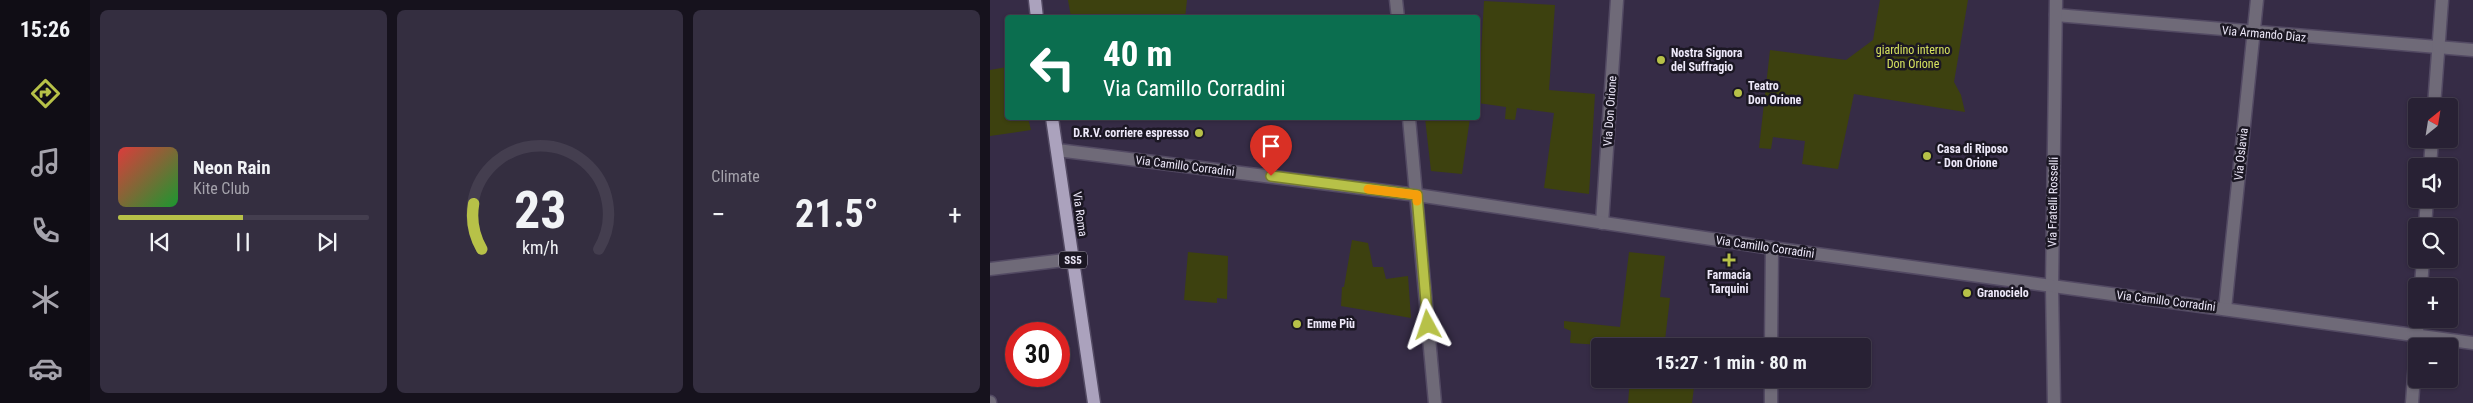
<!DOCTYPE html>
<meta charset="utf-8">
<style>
:root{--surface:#282134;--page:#342e40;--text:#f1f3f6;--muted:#a5a3ac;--line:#443e4f;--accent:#b7c148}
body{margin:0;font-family:"Roboto Condensed",sans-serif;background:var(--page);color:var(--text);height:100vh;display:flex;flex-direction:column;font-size:19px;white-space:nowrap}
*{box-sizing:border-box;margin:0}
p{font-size:16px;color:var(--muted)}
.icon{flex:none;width:28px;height:28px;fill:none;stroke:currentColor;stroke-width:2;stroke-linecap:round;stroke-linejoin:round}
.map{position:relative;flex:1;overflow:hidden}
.drawer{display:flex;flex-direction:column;gap:10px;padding:10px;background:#16121d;width:900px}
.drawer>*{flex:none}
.hud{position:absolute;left:15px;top:15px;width:475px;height:105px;border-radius:5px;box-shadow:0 1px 4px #0004,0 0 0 1px var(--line);background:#0b6e4f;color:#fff;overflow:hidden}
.needle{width:32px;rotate:30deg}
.tools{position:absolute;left:1418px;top:98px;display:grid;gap:10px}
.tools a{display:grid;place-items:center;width:50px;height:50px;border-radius:5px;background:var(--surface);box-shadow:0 1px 4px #0004,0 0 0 1px var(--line);font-size:25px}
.speed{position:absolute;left:15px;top:322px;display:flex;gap:10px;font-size:25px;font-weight:700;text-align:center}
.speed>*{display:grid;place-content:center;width:65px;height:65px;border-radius:50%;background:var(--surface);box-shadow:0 1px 4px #0004,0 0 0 1px var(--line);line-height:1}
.speed .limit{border:8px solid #d22;background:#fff;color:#111}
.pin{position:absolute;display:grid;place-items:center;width:42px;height:42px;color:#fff;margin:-51px -21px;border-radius:50% 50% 50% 0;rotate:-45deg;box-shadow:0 0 5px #0007}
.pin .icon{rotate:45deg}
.me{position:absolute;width:55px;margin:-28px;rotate:355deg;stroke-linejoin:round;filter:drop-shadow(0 0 4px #0008)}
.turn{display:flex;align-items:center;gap:18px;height:105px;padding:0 15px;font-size:22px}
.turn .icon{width:65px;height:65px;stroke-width:2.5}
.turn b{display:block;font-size:35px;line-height:42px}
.big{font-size:38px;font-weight:700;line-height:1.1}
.drawer .tile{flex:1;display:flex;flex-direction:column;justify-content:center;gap:8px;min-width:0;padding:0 18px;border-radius:8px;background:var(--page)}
.drawer .dial{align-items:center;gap:0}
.dial svg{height:130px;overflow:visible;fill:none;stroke:var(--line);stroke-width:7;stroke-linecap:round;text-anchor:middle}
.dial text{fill:var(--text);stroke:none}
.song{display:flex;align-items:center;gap:15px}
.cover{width:60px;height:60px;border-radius:8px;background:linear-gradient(135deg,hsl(0 70% 55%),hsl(130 70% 35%))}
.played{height:5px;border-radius:2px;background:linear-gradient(90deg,var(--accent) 50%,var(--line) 50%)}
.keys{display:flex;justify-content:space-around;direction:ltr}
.heat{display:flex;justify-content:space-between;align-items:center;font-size:28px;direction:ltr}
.drawer .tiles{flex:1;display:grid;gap:10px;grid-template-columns:repeat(3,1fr)}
.trip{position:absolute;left:601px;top:338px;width:280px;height:50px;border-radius:5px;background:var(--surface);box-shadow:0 1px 4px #0004,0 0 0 1px var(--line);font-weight:700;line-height:50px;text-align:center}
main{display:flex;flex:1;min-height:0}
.tabs{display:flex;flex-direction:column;width:90px;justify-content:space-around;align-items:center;background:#100d15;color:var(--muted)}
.tabs .icon{width:35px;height:35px}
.tabs .current{color:var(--accent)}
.tabs b{font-size:22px;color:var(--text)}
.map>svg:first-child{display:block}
</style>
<main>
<nav class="tabs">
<b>15:26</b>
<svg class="icon current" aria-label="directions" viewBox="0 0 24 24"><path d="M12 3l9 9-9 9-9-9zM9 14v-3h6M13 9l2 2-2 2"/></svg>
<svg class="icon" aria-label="music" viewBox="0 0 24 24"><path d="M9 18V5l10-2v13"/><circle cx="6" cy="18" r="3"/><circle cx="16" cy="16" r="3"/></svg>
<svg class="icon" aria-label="phone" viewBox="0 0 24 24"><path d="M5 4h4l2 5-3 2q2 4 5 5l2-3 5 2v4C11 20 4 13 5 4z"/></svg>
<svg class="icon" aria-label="climate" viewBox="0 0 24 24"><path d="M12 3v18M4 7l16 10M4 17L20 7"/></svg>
<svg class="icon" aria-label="car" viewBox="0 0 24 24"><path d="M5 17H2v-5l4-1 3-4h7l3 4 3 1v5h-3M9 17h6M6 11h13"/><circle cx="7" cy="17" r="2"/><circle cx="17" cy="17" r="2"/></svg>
</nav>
<section class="drawer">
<div class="tiles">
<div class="tile">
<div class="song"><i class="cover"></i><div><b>Neon Rain</b><p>Kite Club</p></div></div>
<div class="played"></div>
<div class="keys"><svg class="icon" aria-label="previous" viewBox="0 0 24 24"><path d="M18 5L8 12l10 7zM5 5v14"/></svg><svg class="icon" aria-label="pause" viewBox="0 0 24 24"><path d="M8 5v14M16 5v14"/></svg><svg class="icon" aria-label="next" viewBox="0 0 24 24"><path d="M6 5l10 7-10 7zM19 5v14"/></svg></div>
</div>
<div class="tile dial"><svg viewBox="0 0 100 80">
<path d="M14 69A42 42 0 1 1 86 69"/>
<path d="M14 69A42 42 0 0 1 9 41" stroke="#b7c148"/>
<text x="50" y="56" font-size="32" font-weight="700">23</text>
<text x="50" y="72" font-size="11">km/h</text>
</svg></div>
<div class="tile"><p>Climate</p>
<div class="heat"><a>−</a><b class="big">21.5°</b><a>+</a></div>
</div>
</div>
</section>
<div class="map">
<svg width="1483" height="403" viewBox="0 0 1483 403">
<rect width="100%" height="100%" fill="#362c46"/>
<g fill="#3d410f">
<polygon points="78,0 197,0 195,18 81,17"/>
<polygon points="890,0 978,0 964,82 971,95 975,112 864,94 848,169 812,164 815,141 783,137 781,149 769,148 780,50 856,60 883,40"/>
<polygon points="494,1 565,5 559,90 605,94 599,194 554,188 564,113 527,108 525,120 515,119 516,107 488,103"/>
<polygon points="17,67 18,118 38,118 41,130 0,136 0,70"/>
<polygon points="435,118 480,118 472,174 441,171"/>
<polygon points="362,240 378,243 383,267 393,267 396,279 418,276 421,318 351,306 352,287 354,287"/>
<polygon points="198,252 238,256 237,299 227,298 227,303 194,300"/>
<polygon points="639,252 675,256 670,297 680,298 675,340 708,344 708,346 626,346 580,343 581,331 574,328 574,321 630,327"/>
<polygon points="640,379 705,379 702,403 638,403"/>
</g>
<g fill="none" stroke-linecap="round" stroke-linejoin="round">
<g stroke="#534a63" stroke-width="15">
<polyline id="service" points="0,402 0,403"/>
</g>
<g stroke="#534a63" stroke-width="15">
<g id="minor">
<polyline points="406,0 408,18"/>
<polyline points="1066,15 1483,50"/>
<polyline points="1444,106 1452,0"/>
<polyline points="419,118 445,403"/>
<polyline points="1440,166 1442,139"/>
<polyline points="612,223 627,0"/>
<polyline points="1435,226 1437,199"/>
<polyline points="0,269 83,259"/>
<polyline points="1431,286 1433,259"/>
<polyline points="1235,309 1267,0"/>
<polyline points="781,346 782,248"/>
<polyline points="1426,346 1428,319"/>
<polyline points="781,403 781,379"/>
<polyline points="1064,403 1062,287 1066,0"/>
<polyline points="1422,403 1426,348"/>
</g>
</g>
<g stroke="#534a63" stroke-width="15">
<polyline id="tertiary" points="67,150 427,195 782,248 1483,343"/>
</g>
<g stroke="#534a63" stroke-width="15">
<g id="primary">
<polyline points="45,0 47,18"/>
<polyline points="62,118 104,403"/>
</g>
</g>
<use href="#service" stroke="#6f6a78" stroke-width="12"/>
<use href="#minor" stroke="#6f6a78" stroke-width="12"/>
<use href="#tertiary" stroke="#6f6a78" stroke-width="12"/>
<use href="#primary" stroke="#aba2bd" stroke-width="12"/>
</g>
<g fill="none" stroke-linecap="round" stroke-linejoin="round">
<g stroke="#777d2f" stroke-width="12">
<polyline id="route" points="281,176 427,195 438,325"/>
</g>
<use href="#route" stroke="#b7c148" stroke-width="9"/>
<polyline stroke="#f59e0b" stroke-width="9" points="378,189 427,195 427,201"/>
</g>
<g fill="#b7c148" stroke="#1b1723" stroke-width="2">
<circle cx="671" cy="60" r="5"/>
<circle cx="748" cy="93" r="5"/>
<circle cx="209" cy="133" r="5"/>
<circle cx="937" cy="156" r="5"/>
<path d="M736.5 252.5h5v5h5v5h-5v5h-5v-5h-5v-5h5z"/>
<circle cx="977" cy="293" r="5"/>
<circle cx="307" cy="324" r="5"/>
</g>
<g text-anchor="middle" stroke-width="5" stroke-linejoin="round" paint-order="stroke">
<rect fill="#1b1723" stroke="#aea9b9" stroke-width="1" x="69" y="251.5" width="28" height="17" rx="4"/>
<g font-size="11" font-weight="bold" fill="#ede8f9">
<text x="83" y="264">SS5</text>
</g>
<g font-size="12" fill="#ede8f9" stroke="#1b1723">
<text transform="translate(1274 34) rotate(5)" y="4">Via Armando Diaz</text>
<text transform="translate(620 111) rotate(-86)" y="4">Via Don Orione</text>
<text transform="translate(1251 154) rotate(-84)" y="4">Via Oslavia</text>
<text transform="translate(195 166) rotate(7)" y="4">Via Camillo Corradini</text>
<text transform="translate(1063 202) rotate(-89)" y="4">Via Fratelli Rosselli</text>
<text transform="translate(90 214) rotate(82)" y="4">Via Roma</text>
<text transform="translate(775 247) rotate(8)" y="4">Via Camillo Corradini</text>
<text transform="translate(1176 301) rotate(7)" y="4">Via Camillo Corradini</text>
</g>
<g font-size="12" fill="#d7e35f" stroke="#1b1723">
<text x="923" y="54">giardino interno<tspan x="923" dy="14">Don Orione</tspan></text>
</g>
<g font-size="12" font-weight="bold" fill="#ede8f9" stroke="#1b1723" text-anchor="start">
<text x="681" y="57">Nostra Signora<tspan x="681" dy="14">del Suffragio</tspan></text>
<text x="758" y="90">Teatro<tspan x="758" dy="14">Don Orione</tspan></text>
<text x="199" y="137" text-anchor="end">D.R.V. corriere espresso</text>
<text x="947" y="153">Casa di Riposo<tspan x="947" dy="14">- Don Orione</tspan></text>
<text x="739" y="279" text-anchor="middle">Farmacia<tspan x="739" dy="14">Tarquini</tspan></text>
<text x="987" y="297">Granocielo</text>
<text x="317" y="328">Emme Più</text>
</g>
</g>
</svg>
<div class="tools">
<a><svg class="needle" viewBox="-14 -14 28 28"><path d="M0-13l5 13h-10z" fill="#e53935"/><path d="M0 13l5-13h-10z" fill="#a5a3ac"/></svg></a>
<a><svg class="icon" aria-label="sound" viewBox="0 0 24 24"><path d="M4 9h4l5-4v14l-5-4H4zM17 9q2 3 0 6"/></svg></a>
<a><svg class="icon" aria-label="search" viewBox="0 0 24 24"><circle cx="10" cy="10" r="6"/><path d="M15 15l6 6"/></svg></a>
<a>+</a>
<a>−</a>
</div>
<div class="speed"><div class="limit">30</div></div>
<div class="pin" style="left:281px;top:176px;background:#d93025"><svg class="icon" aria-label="arrive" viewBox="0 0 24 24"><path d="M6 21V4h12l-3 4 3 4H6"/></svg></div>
<svg class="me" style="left:438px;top:325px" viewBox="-20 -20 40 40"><path d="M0-17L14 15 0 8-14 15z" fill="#b7c148" stroke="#fff" stroke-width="4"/></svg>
<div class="trip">15:27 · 1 min · 80 m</div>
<div class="hud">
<div class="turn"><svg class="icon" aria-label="left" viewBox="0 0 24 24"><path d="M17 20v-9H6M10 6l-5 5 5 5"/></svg><div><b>40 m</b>Via Camillo Corradini</div></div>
</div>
</div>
</main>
